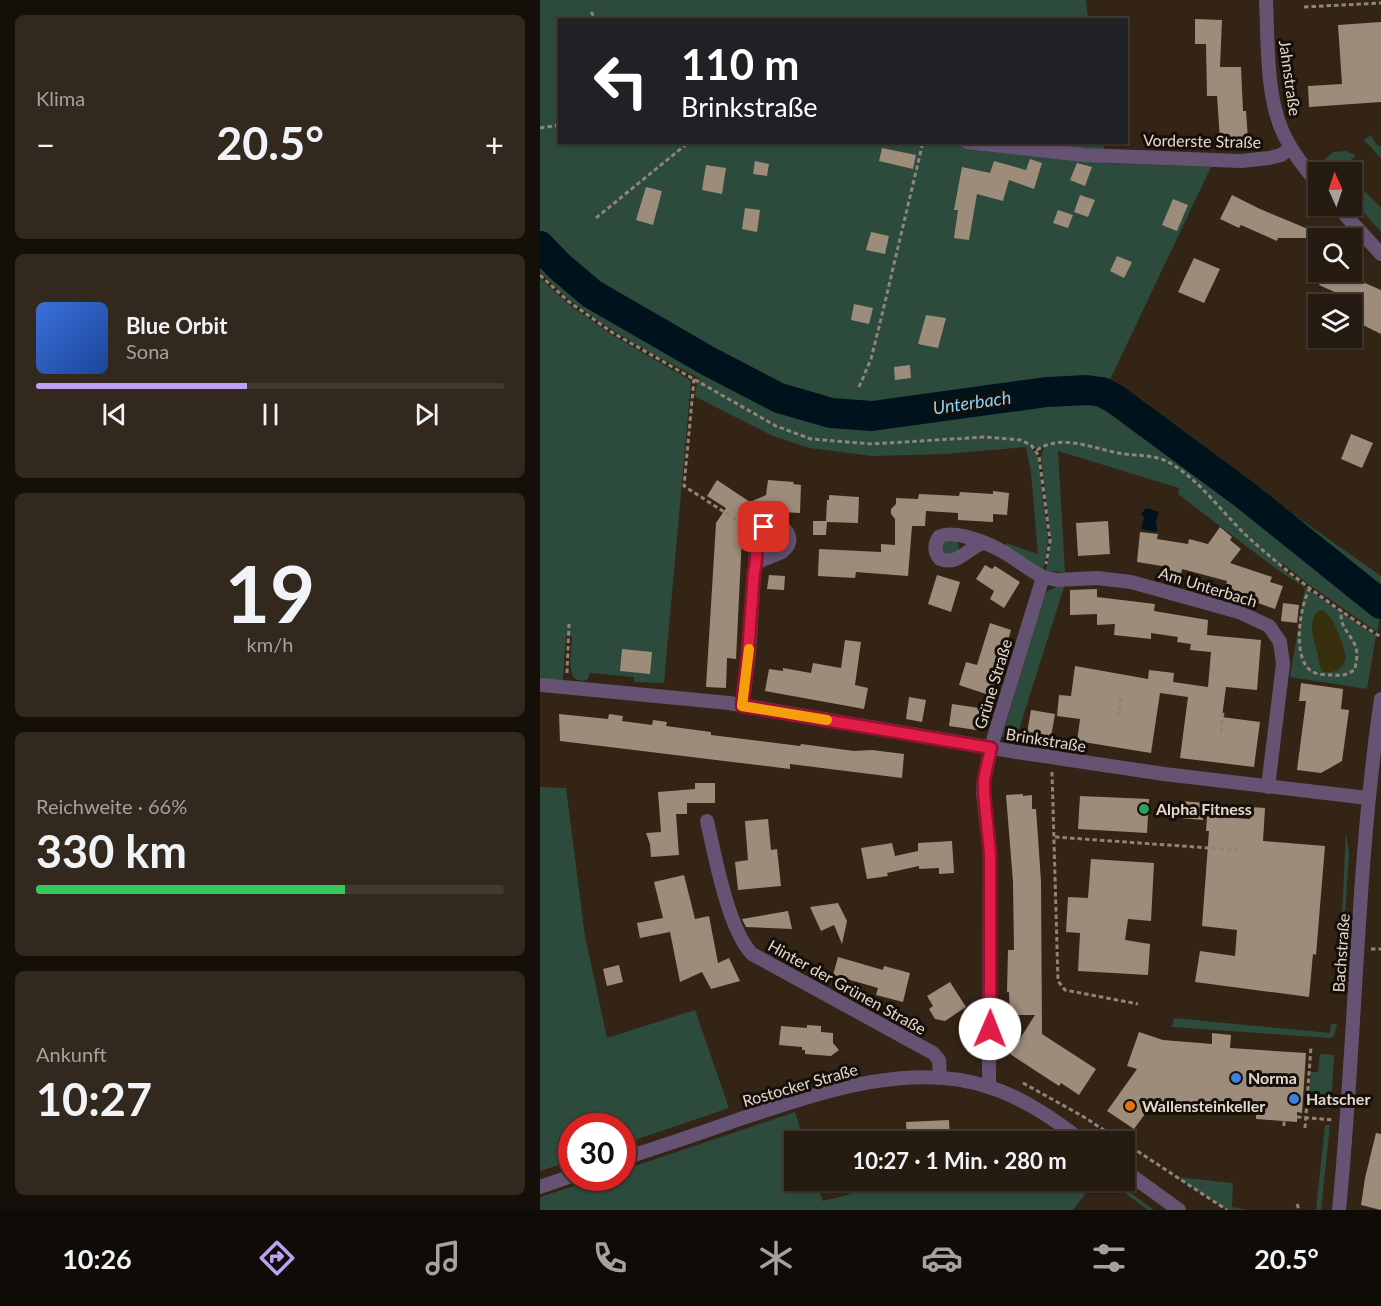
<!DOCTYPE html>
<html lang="de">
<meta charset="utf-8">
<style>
:root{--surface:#261b10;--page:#32281e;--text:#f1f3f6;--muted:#a4a19f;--line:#423930;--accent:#bca0f2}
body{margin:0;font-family:Lato,sans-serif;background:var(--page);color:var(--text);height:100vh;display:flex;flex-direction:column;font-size:22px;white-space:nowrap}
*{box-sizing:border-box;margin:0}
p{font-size:20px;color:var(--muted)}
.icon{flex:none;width:33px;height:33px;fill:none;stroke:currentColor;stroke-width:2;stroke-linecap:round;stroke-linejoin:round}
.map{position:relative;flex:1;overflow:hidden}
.side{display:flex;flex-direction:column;gap:15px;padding:15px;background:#150f09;width:540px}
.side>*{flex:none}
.banner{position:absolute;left:18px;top:18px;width:570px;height:126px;border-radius:0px;box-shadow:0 2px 4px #0004,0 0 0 2px var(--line);background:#202124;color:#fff;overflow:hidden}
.needle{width:39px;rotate:357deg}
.buttons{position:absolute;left:768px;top:162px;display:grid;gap:12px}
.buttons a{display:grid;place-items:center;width:54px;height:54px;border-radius:0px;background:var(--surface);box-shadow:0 2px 4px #0004,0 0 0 2px var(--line);font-size:30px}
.speed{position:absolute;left:18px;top:1113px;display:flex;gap:12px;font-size:30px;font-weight:700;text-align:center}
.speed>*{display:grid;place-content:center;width:78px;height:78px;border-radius:50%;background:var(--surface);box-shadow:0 2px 4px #0004,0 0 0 2px var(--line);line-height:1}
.speed .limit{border:9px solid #d22;background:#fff;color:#111}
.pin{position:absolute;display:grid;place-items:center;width:51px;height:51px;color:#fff;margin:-26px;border-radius:12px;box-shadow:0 3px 9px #0006}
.me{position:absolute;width:66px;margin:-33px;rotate:1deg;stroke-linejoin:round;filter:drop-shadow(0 0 4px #0008)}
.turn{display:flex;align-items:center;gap:21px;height:126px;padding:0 24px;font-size:27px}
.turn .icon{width:78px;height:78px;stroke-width:2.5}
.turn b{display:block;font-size:42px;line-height:51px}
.big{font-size:45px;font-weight:700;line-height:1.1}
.side .card{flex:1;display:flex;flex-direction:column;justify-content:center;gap:9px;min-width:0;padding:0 21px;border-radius:9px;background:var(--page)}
.side .dial{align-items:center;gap:0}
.dial b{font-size:78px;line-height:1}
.song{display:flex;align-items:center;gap:18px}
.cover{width:72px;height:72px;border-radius:9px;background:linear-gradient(135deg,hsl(220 70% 55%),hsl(220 70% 35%))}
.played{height:6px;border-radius:3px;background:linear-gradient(90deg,var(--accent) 45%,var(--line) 45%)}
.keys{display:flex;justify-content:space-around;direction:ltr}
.heat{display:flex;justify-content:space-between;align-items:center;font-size:33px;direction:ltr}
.charge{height:9px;border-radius:4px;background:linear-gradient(90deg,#34c759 66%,var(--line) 0)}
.trip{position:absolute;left:244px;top:1131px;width:351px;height:60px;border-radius:0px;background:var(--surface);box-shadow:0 2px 4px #0004,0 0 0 2px var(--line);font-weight:700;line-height:60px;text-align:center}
.menu{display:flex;height:96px;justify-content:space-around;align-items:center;background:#0f0b06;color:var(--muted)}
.menu .icon{width:42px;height:42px}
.menu .current{color:var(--accent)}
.menu b{font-size:27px;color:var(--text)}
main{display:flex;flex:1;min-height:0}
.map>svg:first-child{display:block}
</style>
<main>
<section class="side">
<div class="card"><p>Klima</p>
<div class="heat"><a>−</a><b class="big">20.5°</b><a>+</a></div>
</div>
<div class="card">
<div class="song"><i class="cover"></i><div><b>Blue Orbit</b><p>Sona</p></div></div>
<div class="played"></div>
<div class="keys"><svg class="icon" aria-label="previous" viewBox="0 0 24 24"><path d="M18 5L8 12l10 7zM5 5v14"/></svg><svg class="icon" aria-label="pause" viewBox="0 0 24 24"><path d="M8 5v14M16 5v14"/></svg><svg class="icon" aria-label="next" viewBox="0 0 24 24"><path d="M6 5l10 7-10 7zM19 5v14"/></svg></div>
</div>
<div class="card dial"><b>19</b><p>km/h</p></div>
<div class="card"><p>Reichweite · 66%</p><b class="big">330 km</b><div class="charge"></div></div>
<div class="card"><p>Ankunft</p><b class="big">10:27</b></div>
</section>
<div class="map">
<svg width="841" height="1210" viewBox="0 0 841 1210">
<rect width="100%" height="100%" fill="#332416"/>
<g fill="#2c4b3d">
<path d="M0,0H546L548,19L20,20V142H564L563,163L671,167L568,384L841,576V613L837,632L768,584L741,562L738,565L766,588L836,636L827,689L750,677L765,588L735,568L638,494L639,488L518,451L525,572L506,571L511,541L501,456L504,448L490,447L498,457L508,541L503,570L466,548V543L498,554L491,472L486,447L405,454L332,456L269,448L233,436L154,396L159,378C115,356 70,331 31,301C20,292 10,281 0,272Z"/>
<polygon points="831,135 836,144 841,147 841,158 824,140"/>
<polygon points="805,151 816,155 803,169 806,172 788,172 783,161 793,152"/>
<polygon points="812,178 841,208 841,232 812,199"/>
<path d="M0,278L27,303L72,335L148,379L151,382L124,683L94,682V677L50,673L47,680C23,686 32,651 32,637L26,636L23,680L0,679Z"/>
<circle cx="233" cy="540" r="9"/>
<circle cx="410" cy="547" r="9"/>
<polygon points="525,584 476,739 462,737 504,594 509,590"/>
<polygon points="0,787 26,788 45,936 67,1038 155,1010 189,1108 83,1144 82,1126 32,1126 31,1161 0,1171"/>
<polygon points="806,833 809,854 805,913 802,913"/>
<polygon points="634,1018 790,1033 791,1024 797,1024 794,1036 790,1038 632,1027"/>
<polygon points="780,1054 794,1055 791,1109 768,1107 771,1072 778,1072"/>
<polygon points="255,1112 264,1141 255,1142 255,1180 276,1181 283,1201 307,1195 340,1181 555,1181 533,1210 0,1210 0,1197 59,1178 82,1178 83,1170"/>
<polygon points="785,1125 790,1125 781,1210 776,1210"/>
<polygon points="637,1177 693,1183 692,1207 707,1210 687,1210"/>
<polygon points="580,1185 614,1210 608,1210 578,1188"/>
</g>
<path fill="#372f0e" d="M782,610C794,615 804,646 806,658C804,669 793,675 782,671C778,664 779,659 777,652C774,638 767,623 778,611Z"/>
<polygon fill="#00131d" points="606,508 619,512 616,521 617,529 616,532 601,529 604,518 601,514"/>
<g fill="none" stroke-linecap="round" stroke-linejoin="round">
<polyline stroke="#00131d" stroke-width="30" points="0,246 19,266 52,294 168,361 239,398 291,413 332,416 507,392 547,390 562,392 575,399 705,495 841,604"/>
</g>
<g fill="#9e8c7b">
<polygon points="655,19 682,20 680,67 701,67 703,111 706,111 708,139 680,140 677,96 667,96 666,44 655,44"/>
<polygon points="841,22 841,102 769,107 768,86 802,84 798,25"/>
<polygon points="342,148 376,155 373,169 339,161"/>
<polygon points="490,159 502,163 494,189 469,180 463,201 437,194 429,240 414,238 418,210 414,210 422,167 450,173 454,161 486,170"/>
<polygon points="215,161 229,164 227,176 213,174"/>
<polygon points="537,163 552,167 545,186 530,180"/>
<polygon points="166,165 186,168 182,194 162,190"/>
<polygon points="106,187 122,191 113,225 96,220"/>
<polygon points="540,195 555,200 548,217 534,212"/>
<polygon points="692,195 720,209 790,238 738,238 737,241 701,225 699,228 680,219"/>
<polygon points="633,199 648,205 637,231 622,225"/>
<polygon points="205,208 220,210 217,232 202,229"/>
<polygon points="518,210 533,215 528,228 513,223"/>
<polygon points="331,232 349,236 345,254 326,250"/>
<polygon points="577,256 592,262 584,278 570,271"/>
<polygon points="654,258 680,269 664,303 638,292"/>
<polygon points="785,272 813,272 811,277 841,290 841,334 823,325 812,350 812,304 805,304 808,298 779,285"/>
<polygon points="314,304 333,308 329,324 311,320"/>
<polygon points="386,315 406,318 398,348 378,344"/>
<polygon points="370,365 371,378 355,380 354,367"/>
<polygon points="811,434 833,443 822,468 801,459"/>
<polygon points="177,480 210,502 226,495 228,480 254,482 253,484 261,485 260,513 221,511 202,536 196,659 187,658 186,688 166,687 176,523 186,508 167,496"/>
<polygon points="453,491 469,493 467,515 453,514 453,522 418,520 418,513 386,511 385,526 372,526 368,576 316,572 315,578 278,576 279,549 341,552 341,544 355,545 355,519 351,514 351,509 356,504 356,498 378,499 379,494 419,496 420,492 453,494"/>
<polygon points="289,495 319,497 318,523 287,522 286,535 273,535 273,521 286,521 287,500 289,500"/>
<polygon points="568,521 570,554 538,556 536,523"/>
<polygon points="680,527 692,537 690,540 701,549 690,563 732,577 730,582 743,586 735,609 684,591 687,581 642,569 640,581 626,579 628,567 597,562 600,532 618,534 617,539 648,544 649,539 668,544"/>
<polygon points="445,565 452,569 455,566 480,582 464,608 450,599 454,591 436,579"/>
<polygon points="229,575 245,576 244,590 227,589"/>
<polygon points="397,575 420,582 411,612 388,604"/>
<polygon points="557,589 557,597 615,604 614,611 668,620 667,635 721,640 717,690 686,687 682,717 720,722 714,767 640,758 648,697 620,693 611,753 537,741 540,719 517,716 519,695 531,696 535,666 608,679 609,670 634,673 633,682 668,687 671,652 650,650 651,644 637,642 638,637 611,633 611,639 574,635 575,624 557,625 557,614 530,615 530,590"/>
<polygon points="743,603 759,605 757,623 741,621"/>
<polygon points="450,623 471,630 453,690 450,689 449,695 419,685 426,662 437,665"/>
<polygon points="305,640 321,642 315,685 328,688 324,709 225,691 229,669 243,671 243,668 271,673 273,663 301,668"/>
<polygon points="82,649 112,652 110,674 80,671"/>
<polygon points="761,683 803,689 801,709 809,710 802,761 781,773 757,770 766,701 759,701"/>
<polygon points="369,697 386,700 382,722 366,719"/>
<polygon points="412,704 446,709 443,731 409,726"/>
<polygon points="491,710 515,714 511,737 487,733"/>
<polygon points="19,714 68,719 69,714 83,716 82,721 112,725 113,720 127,722 126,726 171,732 171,735 260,746 261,744 314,751 332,750 364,754 362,778 250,764 250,769 20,741"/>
<polygon points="155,783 175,783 175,803 147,803 147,814 136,814 139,855 111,857 110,844 106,833 121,832 118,792 155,789"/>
<polygon points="483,794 483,796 492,795 492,809 496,809 501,881 502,1034 556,1069 539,1095 521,1083 519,1086 470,1054 495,1015 470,1015 469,992 467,992 468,950 474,950 473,882 466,795"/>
<polygon points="540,796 609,799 607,833 538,829"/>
<polygon points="642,801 664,803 663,820 641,818"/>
<polygon points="711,807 725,808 723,841 785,846 776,955 773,954 769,997 655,982 660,951 695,956 697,930 662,926 669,831 666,831 667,816 710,819"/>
<polygon points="228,819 231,850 237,849 241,886 198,890 195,862 208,860 205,821"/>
<polygon points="412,841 414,873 399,874 399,868 379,869 379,866 347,873 348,876 327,879 321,848 352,843 355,856 378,851 378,843"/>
<polygon points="551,859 614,863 611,921 588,919 585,940 610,944 608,975 538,971 540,933 526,932 528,897 548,898"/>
<polygon points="144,875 155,919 169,916 178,963 189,958 200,981 171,989 162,972 140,982 130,932 100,938 97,923 123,918 114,882"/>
<polygon points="298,903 307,921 302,944 294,925 281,931 270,907"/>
<polygon points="248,911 252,929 206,927 202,919"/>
<polygon points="298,957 343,970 344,966 370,973 363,1002 336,995 338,988 293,975"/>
<polygon points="79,965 83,982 67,986 63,969"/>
<polygon points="410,982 426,1007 405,1021 395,1019 389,1009 393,1006 387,996"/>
<polygon points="267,1025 281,1026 281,1032 293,1033 293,1043 299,1050 291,1056 265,1054 265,1050 262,1050 262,1047 239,1045 241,1026 267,1028"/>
<polygon points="599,1032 623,1040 672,1044 672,1033 691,1035 690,1048 766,1053 762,1113 757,1112 757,1122 716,1119 716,1110 613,1103 594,1129 567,1111 597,1069 587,1066"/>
<polygon points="409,1120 410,1142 367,1142 366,1122"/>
<polygon points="836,1133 841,1134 841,1210 821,1205 825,1178"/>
</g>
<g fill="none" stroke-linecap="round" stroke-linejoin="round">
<g stroke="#908377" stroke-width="3" stroke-dasharray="4.5 3" stroke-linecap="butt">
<polyline points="764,7 841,3"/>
<polyline points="51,12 56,20"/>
<polyline points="0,128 20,125"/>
<polyline points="56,218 149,142"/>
<polyline points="0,275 28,301 73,333 236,426 271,439 332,444 444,437 481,440 491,445 499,456 510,541 506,564"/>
<polyline points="154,379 144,486 206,526"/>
<polyline points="319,387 331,359 340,323 383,142"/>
<path d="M497,450C523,432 558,451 585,454C601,456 616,455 630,463C661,481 683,514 709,538C750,575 794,608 841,637"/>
<path d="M770,588C760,605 752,656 770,670C776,675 786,675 793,675C802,676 808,675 815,669C816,662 818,655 816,648C813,636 797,625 802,611"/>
<polyline points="27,673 29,624"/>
<polyline points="578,717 581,697"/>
<polyline points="681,732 683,712"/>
<polyline points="512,772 518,981 525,990 598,1004"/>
<polyline points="515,837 698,850"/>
<polyline points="831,949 841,949"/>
<polyline points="483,1083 544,1117 582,1142"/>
<polyline points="757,1117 793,1120"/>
<polyline points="744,1126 744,1121"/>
<polyline points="765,1128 771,1047"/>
<polyline points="585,1143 687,1210"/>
<polyline points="757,1204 759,1210"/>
</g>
<g stroke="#665373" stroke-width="14">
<path d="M726,0C728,39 726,95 742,130C750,150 765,168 778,184"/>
<polyline points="427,142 544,155 701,161 729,158 741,155 751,148"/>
<polyline points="797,206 841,254"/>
<path d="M443,543C427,548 418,566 400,559C394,552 394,544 399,537C412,529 445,542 458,549C474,557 487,569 503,577L454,737L444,779L443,793L450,853L449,1087"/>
<polyline points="503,577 517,580 557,578 591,582 699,612 729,626 740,642 743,664 728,787"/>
<polyline points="2,685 189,703 477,752 624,774 828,798"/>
<path d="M202,706L209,654L214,572C218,560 213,545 218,534C231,509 263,536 243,551C238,555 224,558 217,563"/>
<path d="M167,821C175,856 188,929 212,954L393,1053L399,1060L400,1078"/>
<path d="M82,1159C122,1146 161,1133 200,1119C276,1094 369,1060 449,1087C484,1098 515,1120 544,1142"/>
<polyline points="585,1171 639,1210"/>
<polyline points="0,1187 32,1176"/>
<path d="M799,1210C816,1040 816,868 841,699"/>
</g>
</g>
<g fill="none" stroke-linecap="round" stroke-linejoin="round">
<g stroke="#92132f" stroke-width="15">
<path id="route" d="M224,527C212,541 219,555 214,572L208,654L202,706L451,748L444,779V793L450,853V1029"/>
</g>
<use href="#route" stroke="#e11d48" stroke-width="10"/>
<polyline stroke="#f59e0b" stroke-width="10" points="209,649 202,706 287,720"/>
</g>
<circle fill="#2e9e5b" stroke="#160f09" stroke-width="2" cx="604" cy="809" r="6"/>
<g fill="#3f7fe0" stroke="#160f09" stroke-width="2">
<circle cx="696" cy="1078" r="6"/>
<circle cx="754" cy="1099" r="6"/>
</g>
<circle fill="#e8710a" stroke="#160f09" stroke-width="2" cx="590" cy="1106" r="6"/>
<g text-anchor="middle" stroke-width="6" stroke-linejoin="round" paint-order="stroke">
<g font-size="16" fill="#e1d7cd" stroke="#160f09">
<text transform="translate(750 78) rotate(82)" y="6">Jahnstraße</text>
<text transform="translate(662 141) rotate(1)" y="6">Vorderste Straße</text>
<text transform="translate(668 587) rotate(17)" y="6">Am Unterbach</text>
<text transform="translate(453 684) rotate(-73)" y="6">Grüne Straße</text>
<text transform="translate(506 740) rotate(9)" y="6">Brinkstraße</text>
<text transform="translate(801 953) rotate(-86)" y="6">Bachstraße</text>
<text transform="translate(307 987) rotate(29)" y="6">Hinter der Grünen Straße</text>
<text transform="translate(260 1085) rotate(-16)" y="6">Rostocker Straße</text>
</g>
<g font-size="16" font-weight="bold" fill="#e1d7cd" stroke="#160f09" text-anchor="start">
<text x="616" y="815">Alpha Fitness</text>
<text x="708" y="1084">Norma</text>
<text x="766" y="1105">Hatscher</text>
<text x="602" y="1112">Wallensteinkeller</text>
</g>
<g font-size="18" font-style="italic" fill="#85d2f8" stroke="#160f09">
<text transform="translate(432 403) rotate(-8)" y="6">Unterbach</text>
</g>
</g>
</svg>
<div class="buttons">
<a><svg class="needle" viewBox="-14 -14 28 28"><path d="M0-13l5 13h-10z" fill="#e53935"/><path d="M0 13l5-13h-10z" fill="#a4a19f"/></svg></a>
<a><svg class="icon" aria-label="search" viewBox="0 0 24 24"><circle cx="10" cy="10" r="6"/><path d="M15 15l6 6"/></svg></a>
<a><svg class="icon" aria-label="layers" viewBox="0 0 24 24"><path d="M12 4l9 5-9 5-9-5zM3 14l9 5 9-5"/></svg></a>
</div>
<div class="speed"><div class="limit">30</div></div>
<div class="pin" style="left:224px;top:527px;background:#d93025"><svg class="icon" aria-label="arrive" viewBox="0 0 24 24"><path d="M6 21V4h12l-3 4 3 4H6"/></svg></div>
<svg class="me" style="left:450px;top:1029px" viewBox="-20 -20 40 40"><circle r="19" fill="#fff"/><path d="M0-13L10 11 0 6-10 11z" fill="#e11d48"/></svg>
<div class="trip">10:27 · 1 Min. · 280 m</div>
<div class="banner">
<div class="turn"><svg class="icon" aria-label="left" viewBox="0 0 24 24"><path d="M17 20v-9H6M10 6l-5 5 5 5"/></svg><div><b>110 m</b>Brinkstraße</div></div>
</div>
</div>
</main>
<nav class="menu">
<b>10:26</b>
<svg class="icon current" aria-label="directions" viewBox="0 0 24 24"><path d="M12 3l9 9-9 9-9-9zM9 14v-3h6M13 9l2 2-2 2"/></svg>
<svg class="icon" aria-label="music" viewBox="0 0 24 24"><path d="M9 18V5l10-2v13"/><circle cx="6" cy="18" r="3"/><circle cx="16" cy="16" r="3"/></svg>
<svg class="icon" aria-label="phone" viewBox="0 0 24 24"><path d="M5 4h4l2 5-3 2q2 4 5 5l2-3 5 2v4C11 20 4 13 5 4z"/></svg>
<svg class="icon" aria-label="climate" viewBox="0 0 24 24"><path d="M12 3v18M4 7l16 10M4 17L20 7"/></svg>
<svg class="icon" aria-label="car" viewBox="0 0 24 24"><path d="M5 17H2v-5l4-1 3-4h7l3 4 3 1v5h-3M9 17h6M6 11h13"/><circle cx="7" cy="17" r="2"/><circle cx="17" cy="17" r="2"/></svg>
<svg class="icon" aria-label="filters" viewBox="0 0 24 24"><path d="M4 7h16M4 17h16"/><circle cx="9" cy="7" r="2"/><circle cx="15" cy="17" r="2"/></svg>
<b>20.5°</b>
</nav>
